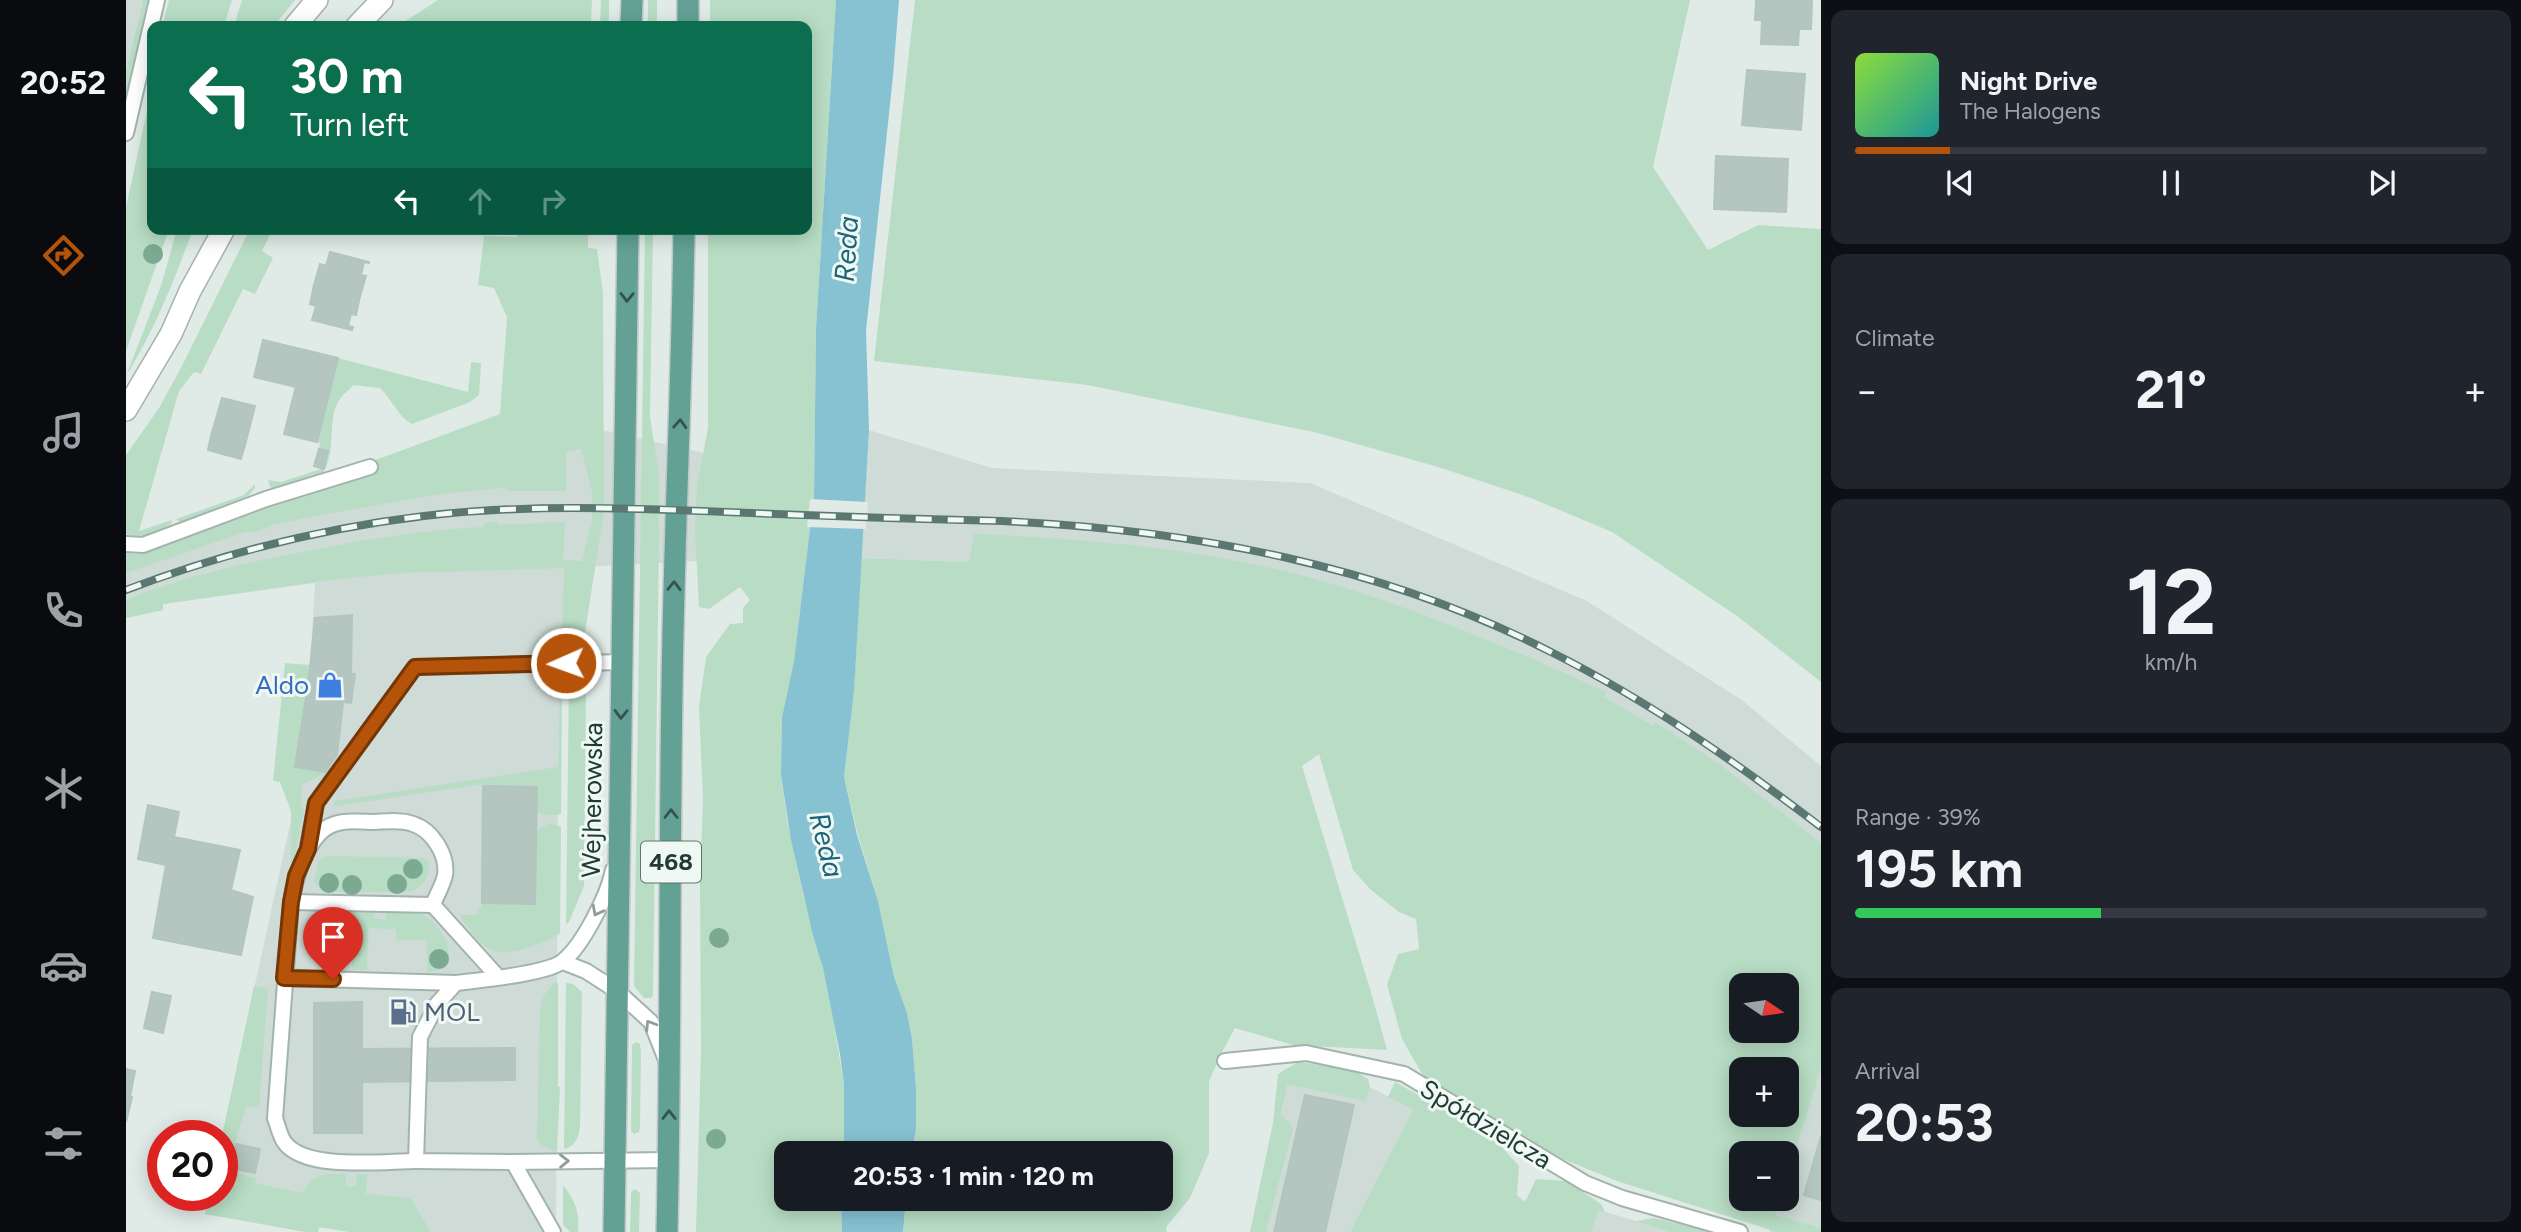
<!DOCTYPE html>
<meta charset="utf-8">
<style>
:root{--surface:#171b24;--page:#20242c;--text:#f1f3f6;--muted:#9ea1a6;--line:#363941;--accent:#b45309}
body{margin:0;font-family:Figtree,sans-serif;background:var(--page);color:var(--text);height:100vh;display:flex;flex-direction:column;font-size:26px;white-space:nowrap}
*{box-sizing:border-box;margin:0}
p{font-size:23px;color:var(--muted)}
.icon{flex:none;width:38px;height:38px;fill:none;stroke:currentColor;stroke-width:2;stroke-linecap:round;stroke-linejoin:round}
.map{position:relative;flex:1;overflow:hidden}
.drawer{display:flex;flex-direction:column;gap:10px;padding:10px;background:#0d0f14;width:700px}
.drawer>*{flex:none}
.hud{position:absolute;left:21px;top:21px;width:665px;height:214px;border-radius:14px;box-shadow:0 4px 18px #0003;background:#0b6e4f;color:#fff;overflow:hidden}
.needle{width:46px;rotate:103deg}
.tools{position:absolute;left:1603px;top:973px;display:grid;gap:14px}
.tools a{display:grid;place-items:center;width:70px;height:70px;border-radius:14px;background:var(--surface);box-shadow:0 4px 18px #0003;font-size:35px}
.speed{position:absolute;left:21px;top:1120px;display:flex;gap:14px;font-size:35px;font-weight:700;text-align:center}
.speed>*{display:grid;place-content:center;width:91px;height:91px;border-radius:50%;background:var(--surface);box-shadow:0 4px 18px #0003;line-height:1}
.speed .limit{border:10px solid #d22;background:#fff;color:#111}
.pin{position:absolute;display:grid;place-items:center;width:60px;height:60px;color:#fff;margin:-72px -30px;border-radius:50% 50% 50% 0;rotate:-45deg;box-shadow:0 0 7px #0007}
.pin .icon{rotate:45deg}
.me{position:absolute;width:77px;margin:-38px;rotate:268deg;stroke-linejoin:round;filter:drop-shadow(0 0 5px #0008)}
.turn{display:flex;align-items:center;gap:24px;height:147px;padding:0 28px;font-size:32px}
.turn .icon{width:91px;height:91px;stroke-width:2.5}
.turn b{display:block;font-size:49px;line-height:60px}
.lanes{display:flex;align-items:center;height:66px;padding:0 28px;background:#0003;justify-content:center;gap:35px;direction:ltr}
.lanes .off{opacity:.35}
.big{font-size:52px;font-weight:700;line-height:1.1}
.drawer .card{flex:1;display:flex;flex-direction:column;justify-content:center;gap:10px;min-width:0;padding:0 24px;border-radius:14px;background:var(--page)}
.drawer .dial{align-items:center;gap:0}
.dial b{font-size:91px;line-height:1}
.song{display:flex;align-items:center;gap:21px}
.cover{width:84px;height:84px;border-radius:10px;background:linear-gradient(135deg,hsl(90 70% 55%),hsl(180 70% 35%))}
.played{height:7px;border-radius:4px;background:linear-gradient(90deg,var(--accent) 15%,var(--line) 15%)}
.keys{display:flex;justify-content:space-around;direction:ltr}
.heat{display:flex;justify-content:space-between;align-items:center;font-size:38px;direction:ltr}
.charge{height:10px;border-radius:5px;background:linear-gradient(90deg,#34c759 39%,var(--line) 0)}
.trip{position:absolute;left:648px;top:1141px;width:399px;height:70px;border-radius:14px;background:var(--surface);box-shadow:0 4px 18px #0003;font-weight:700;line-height:70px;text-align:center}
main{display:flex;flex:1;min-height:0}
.menu{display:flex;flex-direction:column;width:126px;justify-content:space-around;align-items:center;background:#090b0e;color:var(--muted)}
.menu .icon{width:49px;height:49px}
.menu .on{color:var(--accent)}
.menu b{font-size:32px;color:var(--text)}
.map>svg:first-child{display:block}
</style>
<main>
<nav class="menu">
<b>20:52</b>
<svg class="icon on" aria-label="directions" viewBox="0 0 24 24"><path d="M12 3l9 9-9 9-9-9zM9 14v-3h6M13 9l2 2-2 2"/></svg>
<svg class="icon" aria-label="music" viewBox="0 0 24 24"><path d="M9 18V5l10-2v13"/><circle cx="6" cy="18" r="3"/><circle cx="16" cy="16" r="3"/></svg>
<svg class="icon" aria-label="phone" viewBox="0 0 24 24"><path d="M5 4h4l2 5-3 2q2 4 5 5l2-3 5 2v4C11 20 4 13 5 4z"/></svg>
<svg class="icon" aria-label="climate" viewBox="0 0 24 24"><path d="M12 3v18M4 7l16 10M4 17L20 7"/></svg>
<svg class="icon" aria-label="car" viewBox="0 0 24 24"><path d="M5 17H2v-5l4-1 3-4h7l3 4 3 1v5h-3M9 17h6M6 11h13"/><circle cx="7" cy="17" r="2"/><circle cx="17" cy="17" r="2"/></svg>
<svg class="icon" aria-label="filters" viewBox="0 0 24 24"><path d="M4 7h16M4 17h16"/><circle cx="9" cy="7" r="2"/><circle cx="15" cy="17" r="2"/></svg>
</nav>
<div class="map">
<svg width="1695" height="1232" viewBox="0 0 1695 1232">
<rect width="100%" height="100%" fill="#e0ebe7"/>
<g fill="#cedbd6">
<polygon points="0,0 17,0 0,69"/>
<polygon points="476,430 600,458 593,560 438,568 432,767 430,1232 224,1232 193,1227 192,1232 180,1232 79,1214 83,1195 96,1195 96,1136 168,806 169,767 184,665 189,583 37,604 37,610 0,618 0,563"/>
<polygon points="743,430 866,468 1184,483 1461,601 1617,701 1695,766 1695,875 843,562 735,558"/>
<polygon points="1166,1066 1218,1074 1287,1109 1224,1232 1129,1232"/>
<polygon points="1695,1070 1695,1232 1643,1232 1654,1199 1661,1199 1661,1177"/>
<polygon points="1473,1210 1548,1232 1465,1232"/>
</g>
<g fill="#b8ddc4" fill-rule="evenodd">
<polygon points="17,0 22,0 0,99 0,70"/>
<polygon points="43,0 106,0 98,26 36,26"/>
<polygon points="116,0 169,0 148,26 108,26"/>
<polygon points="312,0 466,0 465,26 272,26"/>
<polygon points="475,0 483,0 483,26 474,26"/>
<rect x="522" y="0" width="9" height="26"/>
<polygon points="584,0 710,0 690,330 688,495 668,661 656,717 655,775 661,819 678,898 697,968 707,1018 718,1085 718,1153 660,1153 660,1199 715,1199 716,1232 570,1232 575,1051 574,883 577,799 573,707 580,657 604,624 617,623 617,608 624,600 614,587 583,609 573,607 569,531 571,486 582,428 582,229 681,229 681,26 584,26"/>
<polygon points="789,0 1564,0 1527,167 1582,250 1632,225 1695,229 1695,682 1611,616 1486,532 1405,498 1312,467 1192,433 962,385 748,361"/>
<polygon points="26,88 26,229 43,229 0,351 0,207"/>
<path d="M51,229H67C49,279 28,331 0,376L35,286Z"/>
<path d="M124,229H147L136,251L147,258L129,294L117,289L75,374L68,372L53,391L13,531L46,520L45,524C30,532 17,539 0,534V455L33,408L57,364Z"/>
<path d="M390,229H462V248L471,249L477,293L478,511L457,645L449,651L435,652L438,568L273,573L203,580L37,604V610L0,618V600C58,576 121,562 182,551C240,539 298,530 357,527L361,522H371L372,525L439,522L437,560L456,561L466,521V492L455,449L440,452V491H384L376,488L314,494L189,516L147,525L130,532H119L0,573V553L18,554L150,504L238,475L249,469L247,461L374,414L381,317L368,288L352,285L358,236L391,237Z"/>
<polygon points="519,229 527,229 524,417 533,475 533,534 527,995 525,998 518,998 508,986"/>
<path d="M212,358L342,392L345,362L355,363L353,395L344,402L286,424C272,416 266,400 254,388L227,385C223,390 215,396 212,402C201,422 211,453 196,474L148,489L144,487L142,480L155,482L198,468L202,451L193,449L194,443L191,442Z"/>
<polygon points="129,484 129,488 122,496 54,522 50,519 118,495"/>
<path d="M848,534C976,539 1107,551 1229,591C1315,619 1398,654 1480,692L1478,697L1526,725L1529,722L1592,763L1695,843V1070L1661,1177V1153H1615V1199H1654L1649,1215L1695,1228V1232H1651L1491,1181L1439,1160L1314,1090L1296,1074L1276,1039L1261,985L1272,954L1293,949L1290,919L1273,912L1245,890L1227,870L1193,754L1176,766L1247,999L1261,1050L1167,1045L1109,1028L1096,1052L1083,1081V1153L1064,1198L1040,1227L1041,1232H777L780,1199H1034V1153H786L790,1129V1087L786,1039L781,1013L768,977L752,901L732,835L718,777L728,692L735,558L843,562ZM1615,985H1661V1031H1615ZM1615,1069H1661V1115H1615Z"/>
<polygon points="159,663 184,665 169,767 198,772 206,762 203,772 176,784 175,805 178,809 165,877 165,811 154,782 147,781"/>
<path d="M436,679L435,814C413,820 378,796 357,786V784L211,806L208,805L209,801L432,767L434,680Z"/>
<polygon points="443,680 454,684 460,693 458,886 443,922 440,924"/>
<path d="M424,823L435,827L434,933C425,940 415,943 404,947C362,961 357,946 333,915H351V909L355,908L356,903L409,904L410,830Z"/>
<path d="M200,856L298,858L303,862C303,878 299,885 284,892H202L195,890L188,882L193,861Z"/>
<path d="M213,912L248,913L249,919L260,920V912C270,912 284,910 294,914C318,923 342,971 301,972V940H270V929L242,928L241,970H226V918L201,917Z"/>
<polygon points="429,983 432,983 432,1086 434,1087 431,1152 416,1146 411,1138 414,1010 418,995"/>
<path d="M440,983L447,984L456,992L454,1127C452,1138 450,1146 438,1149Z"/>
<path d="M128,986L142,989L133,1108L120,1106C115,1129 105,1148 102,1171L130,1178L129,1183L176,1193C189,1172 198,1174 220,1174V1186H230L231,1174H241L240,1194L284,1198L305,1232H224L193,1227L192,1232H180L79,1214L83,1195H96V1136Z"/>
<polygon points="510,1042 514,1044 515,1052 514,1126 513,1132 508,1134 505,1131 506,1045"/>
<polygon points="1172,1062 1226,1069 1242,1079 1244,1087 1239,1101 1162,1084 1155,1114 1167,1128 1140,1232 1124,1232 1147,1123 1152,1074"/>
<polygon points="1269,1082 1365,1135 1393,1166 1391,1195 1399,1202 1410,1179 1440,1181 1475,1204 1479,1212 1473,1210 1465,1232 1224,1232 1287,1109 1262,1097"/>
<path d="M437,1185C449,1200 454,1213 452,1232H444L437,1225Z"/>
<polygon points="509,1189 514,1193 513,1232 504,1232 505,1192"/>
<polygon points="1528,1218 1588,1232 1544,1232 1510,1221"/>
</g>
<g fill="#86c2d1">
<polygon points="710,0 773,0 767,76 740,331 743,430 728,692 718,777 731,835 752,901 768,977 781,1013 786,1039 790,1087 790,1129 786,1153 718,1153 718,1085 714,1054 697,968 687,935 665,840 655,775 656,717 668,661 688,495 690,330"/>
<polygon points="715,1199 780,1199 777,1232 716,1232"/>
</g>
<polygon fill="#e0ebe7" points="684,499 742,502 740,529 681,527"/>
<g fill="#b5c6c0" stroke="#b2c5be" stroke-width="2">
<polygon points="1630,0 1686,0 1685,29 1673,29 1672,45 1635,44 1636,20 1629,20"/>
<polygon points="1621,70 1679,74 1675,130 1616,125"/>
<polygon points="1590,156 1662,159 1660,212 1588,209"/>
<polygon points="204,252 243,262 243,263 238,262 235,275 240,276 234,296 188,285 194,264 200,266"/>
<polygon points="188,285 234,296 230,315 225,314 222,326 227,327 226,330 186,320 190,306 184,304"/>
<polygon points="137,340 179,350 170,387 128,377"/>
<polygon points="179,350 212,358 191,442 158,434"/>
<polygon points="96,398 129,406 119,445 85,436"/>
<polygon points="85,436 119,445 115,459 82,450"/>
<polygon points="193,449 202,451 198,469 188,466"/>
<polygon points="226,615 225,674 184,668 189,618"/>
<polygon points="184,668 229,674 225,703 180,697"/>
<polygon points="180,697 217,702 211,755 199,772 169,767"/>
<polygon points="357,786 411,787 409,904 356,903"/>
<polygon points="22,805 53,812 48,837 114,850 105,890 127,897 115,955 27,938 40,865 12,859"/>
<polygon points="26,992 45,996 37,1033 18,1028"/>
<polygon points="236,1002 236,1133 188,1133 188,1003"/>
<polygon points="389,1048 389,1080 236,1082 236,1049"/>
<polygon points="0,1069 9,1071 4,1097 0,1096"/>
<polygon points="1179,1095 1228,1105 1199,1232 1148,1232"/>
<polygon points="0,1096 6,1097 0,1122"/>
<polygon points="1695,1136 1695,1200 1678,1195"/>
<polygon points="110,1144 134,1149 129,1173 105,1168"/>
</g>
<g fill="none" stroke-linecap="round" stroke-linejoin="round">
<g stroke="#a3b3ae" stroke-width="18">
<g id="service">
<polyline points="0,133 31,0"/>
<polyline points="0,544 17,545 140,499 244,467"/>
<polyline points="182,846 190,803 289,667 496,662"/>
<path d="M487,870C482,895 457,945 437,961C422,974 353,980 330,983L311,1004L294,1037L290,1161L387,1162L543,1160"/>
<polyline points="165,902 307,905"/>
<polyline points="437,962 460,971 491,991 525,1022 540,1060"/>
<polyline points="158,978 330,983"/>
<polyline points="1099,1061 1180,1053 1278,1074 1459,1183 1496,1198 1614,1232"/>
<path d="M290,1161C258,1161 180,1171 159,1143C154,1137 152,1126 149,1118L165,902C170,878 176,852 194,833C208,819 226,821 244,822C257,822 275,819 287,824C306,830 322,855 319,875C317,885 310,896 307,905L372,977"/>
<polyline points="387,1162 427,1232"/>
</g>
</g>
<g stroke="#a3b3ae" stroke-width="24">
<g id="tertiary">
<polyline points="169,26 191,0"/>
<polyline points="231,26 256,0"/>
<polyline points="0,410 45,334 64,291 98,229"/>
</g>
</g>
<g stroke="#c1c8c7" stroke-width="24">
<g id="primary">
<polyline points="562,0 562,26"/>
<polyline points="505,26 506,0"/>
<polyline points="488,1232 502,229"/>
<path d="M541,1232C545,1051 543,870 546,688C548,535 556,382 558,229"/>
</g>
</g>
<use href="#service" stroke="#fff" stroke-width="14"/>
<use href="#tertiary" stroke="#fff" stroke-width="21"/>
<use href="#primary" stroke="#63a195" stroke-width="21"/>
<g stroke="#5a7771" stroke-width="8">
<path id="rail" d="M0,590C95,554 197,528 298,516C399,504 500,508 600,512C692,516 784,519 876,521C1068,530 1256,565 1429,654C1524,702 1611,763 1695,827"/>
</g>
<use href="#rail" stroke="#f0f8f4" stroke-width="5" stroke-dasharray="16" stroke-linecap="butt"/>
</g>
<g fill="#7ca991">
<circle cx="27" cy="254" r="10"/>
<circle cx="287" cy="869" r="10"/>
<circle cx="203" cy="883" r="10"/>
<circle cx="271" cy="884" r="10"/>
<circle cx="226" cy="885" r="10"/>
<circle cx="593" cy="938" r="10"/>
<circle cx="313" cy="959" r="10"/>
<circle cx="590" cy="1139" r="10"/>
</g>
<defs><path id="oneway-chevron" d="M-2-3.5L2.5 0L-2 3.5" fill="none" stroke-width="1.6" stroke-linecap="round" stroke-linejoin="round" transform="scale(1.75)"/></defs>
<g stroke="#31544e">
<use href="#oneway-chevron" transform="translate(501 297) rotate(91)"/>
<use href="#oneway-chevron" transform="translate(554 424) rotate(-87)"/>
<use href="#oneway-chevron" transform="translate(548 586) rotate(-89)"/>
<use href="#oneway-chevron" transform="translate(495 714) rotate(91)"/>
<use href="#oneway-chevron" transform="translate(545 814) rotate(-90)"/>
<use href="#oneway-chevron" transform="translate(543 1115) rotate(-90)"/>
</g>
<g stroke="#909d9a">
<use href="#oneway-chevron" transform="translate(471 911) rotate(118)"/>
<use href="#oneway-chevron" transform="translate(524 1025) rotate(-122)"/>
<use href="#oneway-chevron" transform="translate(438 1161) rotate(-1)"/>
</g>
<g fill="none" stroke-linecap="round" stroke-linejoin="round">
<g stroke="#753606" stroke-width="18">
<polyline id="route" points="207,979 158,978 165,902 170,876 182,849 190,803 289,667 440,663"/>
</g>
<use href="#route" stroke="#b45309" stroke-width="12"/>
</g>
<defs>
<g id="shop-bare" transform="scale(2.1)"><path d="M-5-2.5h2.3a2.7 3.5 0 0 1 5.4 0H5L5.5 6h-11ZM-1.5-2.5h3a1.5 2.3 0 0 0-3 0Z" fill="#3f7fe0" stroke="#f0f8f4" stroke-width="2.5" paint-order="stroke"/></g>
<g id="fuel-bare" transform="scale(2.1)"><path d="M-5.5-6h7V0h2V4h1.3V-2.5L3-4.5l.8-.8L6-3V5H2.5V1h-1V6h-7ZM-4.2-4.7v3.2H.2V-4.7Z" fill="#5c6f8a" stroke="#f0f8f4" stroke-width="2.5" paint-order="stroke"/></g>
</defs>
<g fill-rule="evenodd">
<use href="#shop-bare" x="204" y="685"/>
<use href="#fuel-bare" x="277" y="1012"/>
</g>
<g text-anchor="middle" stroke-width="6" stroke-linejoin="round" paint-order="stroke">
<rect fill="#f0f8f4" stroke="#5e746f" stroke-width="2" x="515" y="841.5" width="60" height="41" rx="5"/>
<g font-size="24" font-weight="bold" fill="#203b36">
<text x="545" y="870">468</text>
</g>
<g font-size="26" fill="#366cbe" stroke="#f0f8f4" text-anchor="end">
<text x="183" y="694">Aldo</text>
</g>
<g font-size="26" fill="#203b36" stroke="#f0f8f4">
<text transform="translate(466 800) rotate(-89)" y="9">Wejherowska</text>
<text transform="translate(1360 1124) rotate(31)" y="9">Spółdzielcza</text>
</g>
<g font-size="26" fill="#4e5e75" stroke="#f0f8f4" text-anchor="start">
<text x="298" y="1021">MOL</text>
</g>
<g font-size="28" font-style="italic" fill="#1a6378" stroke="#f0f8f4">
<text transform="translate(720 249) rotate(-86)" y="10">Reda</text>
<text transform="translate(701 845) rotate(76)" y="10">Reda</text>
</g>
</g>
</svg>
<div class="tools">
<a><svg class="needle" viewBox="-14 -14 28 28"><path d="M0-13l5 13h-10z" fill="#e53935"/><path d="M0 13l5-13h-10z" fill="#9ea1a6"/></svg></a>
<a>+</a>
<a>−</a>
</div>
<div class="speed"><div class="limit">20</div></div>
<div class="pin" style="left:207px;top:979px;background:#d93025"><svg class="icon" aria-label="arrive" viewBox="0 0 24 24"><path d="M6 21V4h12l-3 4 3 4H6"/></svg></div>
<svg class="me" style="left:440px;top:663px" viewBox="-20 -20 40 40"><circle r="17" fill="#b45309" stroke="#fff" stroke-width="3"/><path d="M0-11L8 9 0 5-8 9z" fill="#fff"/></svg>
<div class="trip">20:53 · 1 min · 120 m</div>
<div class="hud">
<div class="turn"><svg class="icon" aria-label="left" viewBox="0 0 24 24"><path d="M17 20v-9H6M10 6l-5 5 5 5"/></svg><div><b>30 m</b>Turn left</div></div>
<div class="lanes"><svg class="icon" aria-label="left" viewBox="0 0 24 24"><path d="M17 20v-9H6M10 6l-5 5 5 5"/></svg><svg class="icon off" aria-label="ahead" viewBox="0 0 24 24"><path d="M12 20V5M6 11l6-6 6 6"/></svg><svg class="icon off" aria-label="right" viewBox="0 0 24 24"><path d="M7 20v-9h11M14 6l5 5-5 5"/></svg></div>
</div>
</div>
<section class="drawer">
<div class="card">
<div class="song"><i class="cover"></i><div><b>Night Drive</b><p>The Halogens</p></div></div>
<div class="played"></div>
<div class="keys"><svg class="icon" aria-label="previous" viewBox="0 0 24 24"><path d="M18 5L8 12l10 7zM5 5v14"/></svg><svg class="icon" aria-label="pause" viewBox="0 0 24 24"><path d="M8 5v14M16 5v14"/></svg><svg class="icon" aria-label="next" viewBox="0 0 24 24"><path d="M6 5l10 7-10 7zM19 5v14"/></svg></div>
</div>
<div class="card"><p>Climate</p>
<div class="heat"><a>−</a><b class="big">21°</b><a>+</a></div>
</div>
<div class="card dial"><b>12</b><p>km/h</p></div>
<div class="card"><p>Range · 39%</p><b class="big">195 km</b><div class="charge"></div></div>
<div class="card"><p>Arrival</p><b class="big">20:53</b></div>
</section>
</main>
